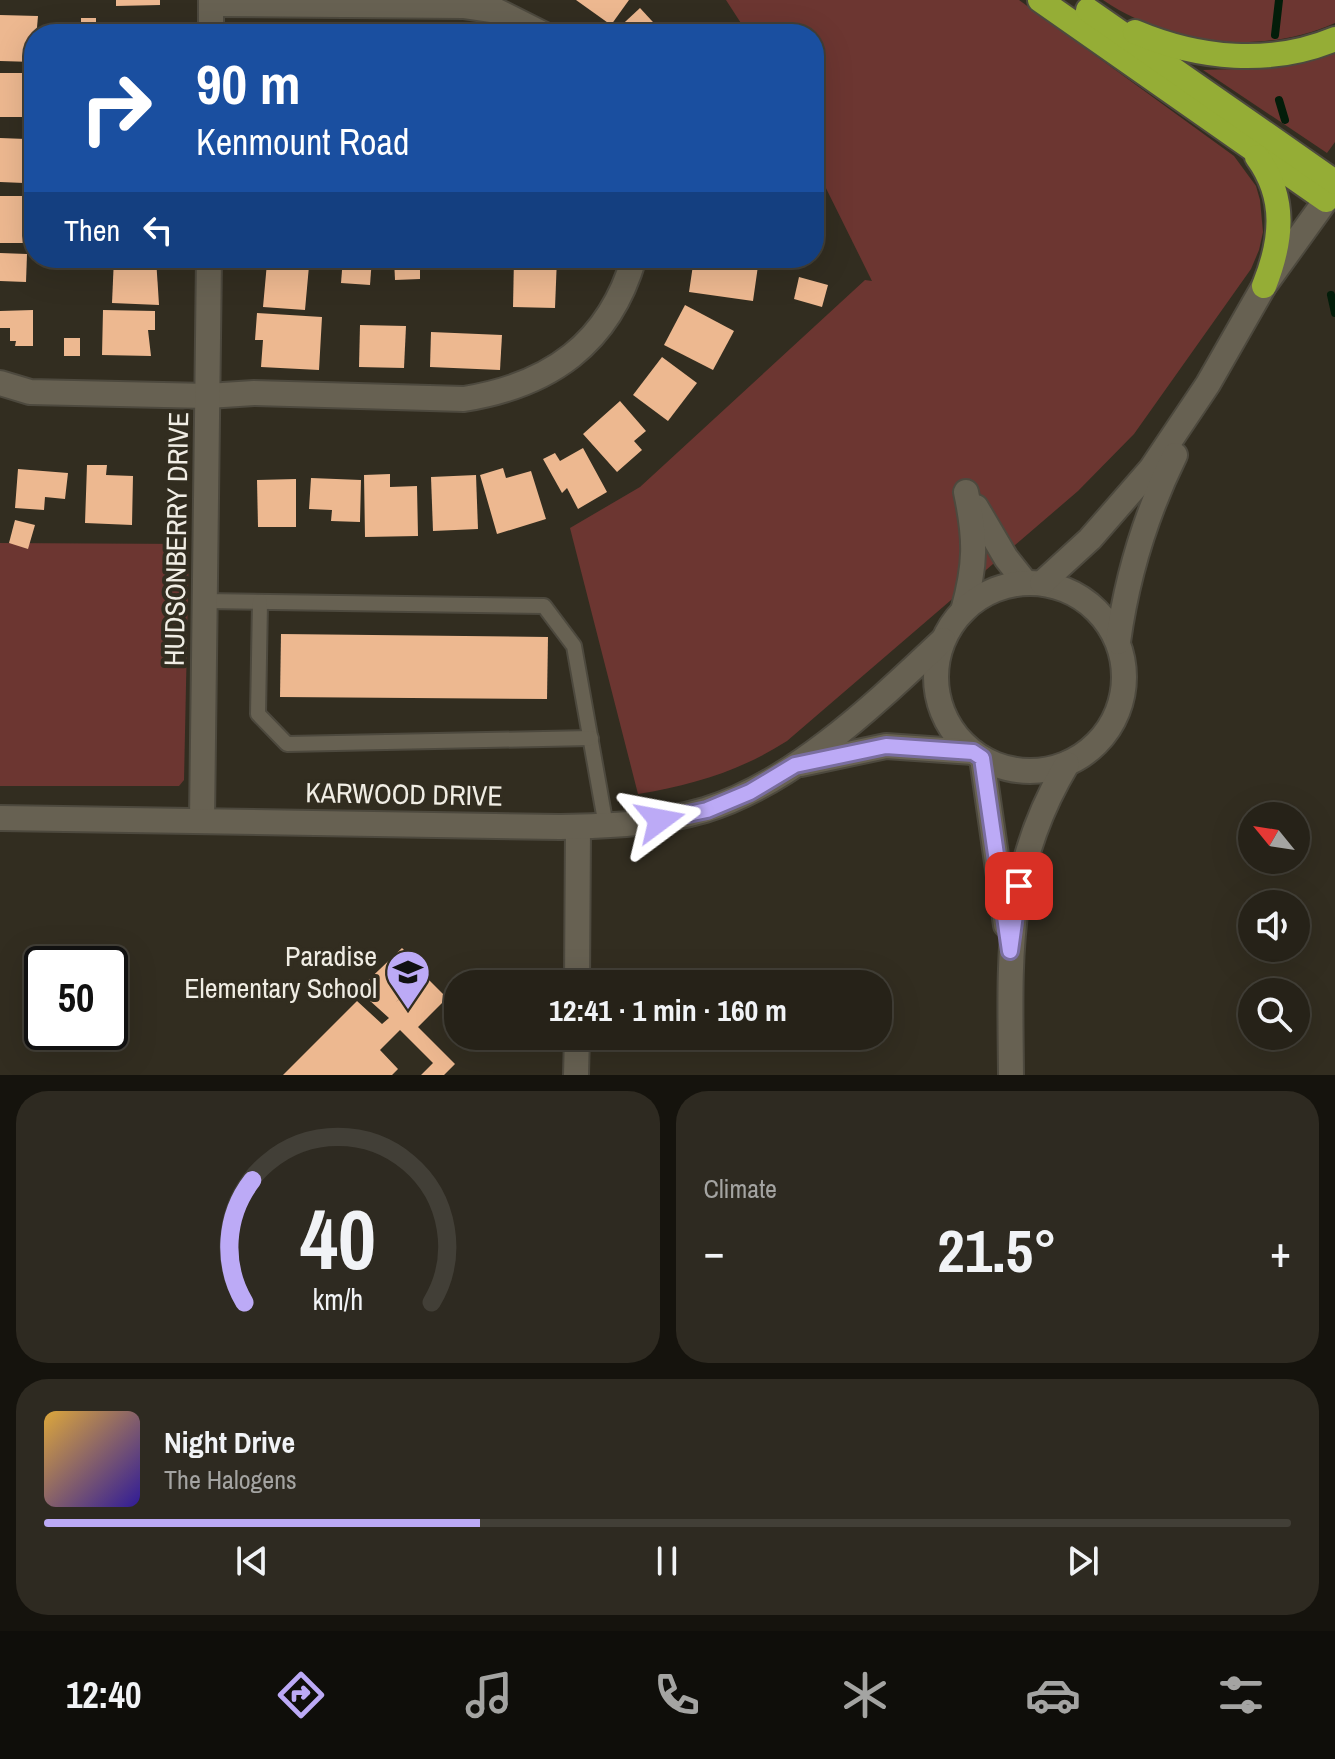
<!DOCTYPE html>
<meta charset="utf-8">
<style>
:root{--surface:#262218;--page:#2e2a21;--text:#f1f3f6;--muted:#a4a4a2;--line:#423f37;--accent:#bcaaf6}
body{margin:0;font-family:"Archivo Narrow",sans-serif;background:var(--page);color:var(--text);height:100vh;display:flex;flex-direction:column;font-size:30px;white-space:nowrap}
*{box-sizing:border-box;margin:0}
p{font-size:26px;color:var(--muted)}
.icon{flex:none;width:44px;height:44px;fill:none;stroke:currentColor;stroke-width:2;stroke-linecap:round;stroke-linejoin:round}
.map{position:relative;height:1075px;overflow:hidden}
.sheet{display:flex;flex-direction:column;gap:16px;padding:16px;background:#15130d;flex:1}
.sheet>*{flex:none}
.banner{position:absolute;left:24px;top:24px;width:800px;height:244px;border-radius:32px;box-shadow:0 8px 32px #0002,0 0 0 2px var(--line);background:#1a4fa0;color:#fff;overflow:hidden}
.needle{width:52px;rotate:300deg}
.tools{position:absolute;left:1238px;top:802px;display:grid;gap:16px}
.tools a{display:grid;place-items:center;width:72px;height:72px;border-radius:50%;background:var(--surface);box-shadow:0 8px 32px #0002,0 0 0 2px var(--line);font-size:40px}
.speed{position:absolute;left:24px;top:946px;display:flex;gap:16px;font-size:40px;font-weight:700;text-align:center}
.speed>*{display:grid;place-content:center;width:104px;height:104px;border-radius:50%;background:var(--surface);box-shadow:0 8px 32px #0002,0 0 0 2px var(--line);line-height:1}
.speed .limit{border:4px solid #111;border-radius:12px;background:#fff;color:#111}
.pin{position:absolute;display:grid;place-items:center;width:68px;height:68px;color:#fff;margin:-34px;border-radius:16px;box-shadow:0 4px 12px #0006}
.me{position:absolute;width:88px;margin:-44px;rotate:77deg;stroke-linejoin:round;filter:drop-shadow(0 0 6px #0008)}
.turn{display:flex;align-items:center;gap:28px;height:168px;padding:0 40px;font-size:36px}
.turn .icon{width:104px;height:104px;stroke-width:2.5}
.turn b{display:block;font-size:56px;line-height:68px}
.then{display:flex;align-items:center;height:76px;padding:0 40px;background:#0003;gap:16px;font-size:30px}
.big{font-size:60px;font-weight:700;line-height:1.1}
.sheet .widget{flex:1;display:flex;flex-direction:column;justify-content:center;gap:12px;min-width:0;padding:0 28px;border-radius:32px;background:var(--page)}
.sheet .dial{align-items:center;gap:0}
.dial svg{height:208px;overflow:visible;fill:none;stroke:var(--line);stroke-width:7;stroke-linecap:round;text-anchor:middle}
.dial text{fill:var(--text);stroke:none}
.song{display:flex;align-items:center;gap:24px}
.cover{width:96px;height:96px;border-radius:12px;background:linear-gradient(135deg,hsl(40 70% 55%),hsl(250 70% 35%))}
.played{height:8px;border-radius:4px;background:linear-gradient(90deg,var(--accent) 35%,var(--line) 35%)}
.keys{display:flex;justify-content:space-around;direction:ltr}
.heat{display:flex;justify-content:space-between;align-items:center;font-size:44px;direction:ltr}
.sheet .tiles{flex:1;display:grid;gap:16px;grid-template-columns:1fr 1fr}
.widget:last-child{grid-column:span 2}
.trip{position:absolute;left:444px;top:970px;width:448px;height:80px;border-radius:32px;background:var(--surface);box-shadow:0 8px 32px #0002,0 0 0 2px var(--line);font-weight:700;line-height:80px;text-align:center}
.tab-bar{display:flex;height:128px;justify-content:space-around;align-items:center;background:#0f0e0a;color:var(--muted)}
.tab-bar .icon{width:56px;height:56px}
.tab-bar .on{color:var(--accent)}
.tab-bar b{font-size:36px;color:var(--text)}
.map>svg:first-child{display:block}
</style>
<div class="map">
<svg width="1335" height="1075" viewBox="0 0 1335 1075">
<rect width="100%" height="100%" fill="#322d20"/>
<g fill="#6c3631">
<path d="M726,0H1019L1234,156L1256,186L1260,200L1263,232L1259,250L1251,269L1134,434L1078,491L787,741C740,771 693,785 638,794L570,528L640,487L865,280L872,281L814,164V34H748Z"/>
<path d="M1103,0H1335V23C1261,56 1169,45 1103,0Z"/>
<polygon points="1335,53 1335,142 1327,153 1203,70 1272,68"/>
<polygon points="0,543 189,544 184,780 179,786 0,786"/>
</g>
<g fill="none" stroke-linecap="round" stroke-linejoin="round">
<g stroke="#031d0a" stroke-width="8">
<polyline points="1275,35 1279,0"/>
<polyline points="1279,100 1285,120"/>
<polyline points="1331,295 1335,313"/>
</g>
</g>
<g fill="#edb890">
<polygon points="116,0 160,0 160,5 116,6"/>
<polygon points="576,0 629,0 611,25"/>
<polygon points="640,8 664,34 612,34"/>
<polygon points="0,15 38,16 34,62 0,61"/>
<rect x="81" y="18" width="15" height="15"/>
<polygon points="111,23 158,24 158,34 111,34"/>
<rect x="0" y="73" width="30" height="44"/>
<polygon points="0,138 26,139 24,183 0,182"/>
<polygon points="0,196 27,196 26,243 0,243"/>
<polygon points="0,253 27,254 26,282 0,281"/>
<polygon points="114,258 156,258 159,305 112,303"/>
<polygon points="343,258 372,258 370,285 341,283"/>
<polygon points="394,258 420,258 420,279 395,280"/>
<polygon points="514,258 557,258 555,308 513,307"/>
<polygon points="707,258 759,259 753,301 689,292 693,265 706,267"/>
<polygon points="267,263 309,266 305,310 263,307"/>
<polygon points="799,277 828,285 822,307 794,299"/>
<polygon points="685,305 734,331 713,370 664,345"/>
<polygon points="33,310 33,346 15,346 16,341 10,341 10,328 0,328 0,311"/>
<polygon points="103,310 155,311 155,330 148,330 151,356 102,355"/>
<polygon points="257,313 322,317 319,370 261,367 263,340 255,340"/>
<polygon points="360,325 406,326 404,368 359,367"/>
<polygon points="431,332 502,335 500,370 430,367"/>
<rect x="64" y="338" width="16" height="18"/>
<polygon points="662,357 697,383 668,421 633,395"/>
<polygon points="620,401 646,431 634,441 642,450 617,472 583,434"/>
<polygon points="583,448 607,492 578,509 567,488 562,493 543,459 555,453 560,461"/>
<polygon points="87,465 107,465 106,475 133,476 132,525 85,523"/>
<polygon points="503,468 506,478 531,471 546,519 497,534 480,475"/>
<polygon points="18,469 68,473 65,499 45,497 44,510 15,508"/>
<polygon points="390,474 390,487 417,486 418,536 365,537 364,475"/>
<polygon points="476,475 478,529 433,531 431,477"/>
<polygon points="311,478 361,480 360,522 331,521 332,510 309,509"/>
<polygon points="296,479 296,527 258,527 257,480"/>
<polygon points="15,520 35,525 28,549 9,543"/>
<polygon points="281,634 548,637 547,699 280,697"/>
<polygon points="402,948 427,973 396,1002 426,977 447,998 418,1027 455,1064 444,1075 421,1075 433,1063 400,1030 380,1050 398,1069 392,1075 283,1075 357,1001 382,1024 389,1018 358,990"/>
</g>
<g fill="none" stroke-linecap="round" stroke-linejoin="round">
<g stroke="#4d493e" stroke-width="18">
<g id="service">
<polyline points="205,601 544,606 574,646 606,826"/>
<polyline points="260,602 258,714 287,744 591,738"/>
</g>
</g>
<g stroke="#4d493e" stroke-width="28">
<g id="minor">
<polyline points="211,4 463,6 497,11 543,34"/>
<polyline points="211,34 211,0"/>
<path d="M0,383L30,392L208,396L254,393L464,399C550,385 609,344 634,258"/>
<polyline points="976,507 1006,558 1025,582"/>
<path d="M963,611C976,564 976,539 966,492"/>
<polyline points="202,820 209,258"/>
</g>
</g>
<g stroke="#4d493e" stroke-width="28">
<g id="tertiary">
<polyline points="577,984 578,827"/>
<polyline points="576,1075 577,1036"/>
</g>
</g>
<g stroke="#4d493e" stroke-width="28">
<g id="secondary">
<circle cx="1030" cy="677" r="94"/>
<polyline points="1042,583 1090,539 1151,469 1208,384 1264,286 1326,200"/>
<path d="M1118,642C1127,575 1145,516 1175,455"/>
<polyline points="982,758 1006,925"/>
<polyline points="801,764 886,746 973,752"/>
<path d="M0,818L560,827C609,826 657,824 705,810C794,783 877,702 943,640"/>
<path d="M1011,1075C1010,957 1004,869 1067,764"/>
</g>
</g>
<g stroke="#4d493e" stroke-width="28">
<g id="motorway">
<polyline points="1040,0 1326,200"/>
<polyline points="1088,10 1335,182"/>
<path d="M1135,32C1199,59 1270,66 1335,39"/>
<path d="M1257,157C1287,198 1282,241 1264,286"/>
</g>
</g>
<use href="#service" stroke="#676152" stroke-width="14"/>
<use href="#minor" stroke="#676152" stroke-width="24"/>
<use href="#tertiary" stroke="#676152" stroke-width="24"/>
<use href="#secondary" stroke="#676152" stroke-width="24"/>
<use href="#motorway" stroke="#95ad36" stroke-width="24"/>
</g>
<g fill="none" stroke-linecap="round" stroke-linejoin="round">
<g stroke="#7a6ea0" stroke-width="20">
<polyline id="route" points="660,820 707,810 750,792 795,765 886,746 973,752 982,758 1010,951 1019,886"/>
</g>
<use href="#route" stroke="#bcaaf6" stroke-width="14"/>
</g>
<defs>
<g id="school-pin" transform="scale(2.3)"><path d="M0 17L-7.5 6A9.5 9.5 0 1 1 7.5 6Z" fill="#bcaaf6" stroke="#322d20"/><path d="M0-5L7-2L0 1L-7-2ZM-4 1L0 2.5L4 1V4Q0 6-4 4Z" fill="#111"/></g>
</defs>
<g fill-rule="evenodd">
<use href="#school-pin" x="408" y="972"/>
</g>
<g text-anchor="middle" stroke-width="8" stroke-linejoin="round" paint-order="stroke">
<g font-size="28" fill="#f0ede4" stroke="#322d20">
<text transform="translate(176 539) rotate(-89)" y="10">HUDSONBERRY DRIVE</text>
<text transform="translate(404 794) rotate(1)" y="10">KARWOOD DRIVE</text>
</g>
<g font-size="28" fill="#f0ede4" stroke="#322d20" text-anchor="end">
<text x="377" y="966">Paradise<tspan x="377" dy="32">Elementary School</tspan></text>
</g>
</g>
</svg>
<div class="tools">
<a><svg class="needle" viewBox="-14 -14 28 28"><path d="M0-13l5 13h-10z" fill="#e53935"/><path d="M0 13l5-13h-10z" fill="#a4a4a2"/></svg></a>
<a><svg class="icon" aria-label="sound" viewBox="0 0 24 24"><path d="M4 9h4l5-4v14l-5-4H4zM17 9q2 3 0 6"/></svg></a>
<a><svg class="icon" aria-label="search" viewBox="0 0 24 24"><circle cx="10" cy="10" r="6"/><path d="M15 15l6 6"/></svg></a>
</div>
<div class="speed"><div class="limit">50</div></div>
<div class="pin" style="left:1019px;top:886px;background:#d93025"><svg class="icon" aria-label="arrive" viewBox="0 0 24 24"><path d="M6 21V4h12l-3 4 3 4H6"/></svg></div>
<svg class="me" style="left:660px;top:820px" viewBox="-20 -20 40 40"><path d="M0-17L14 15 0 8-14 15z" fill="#bcaaf6" stroke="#fff" stroke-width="4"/></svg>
<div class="trip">12:41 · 1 min · 160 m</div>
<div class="banner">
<div class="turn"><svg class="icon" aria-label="right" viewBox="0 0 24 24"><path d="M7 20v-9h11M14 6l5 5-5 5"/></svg><div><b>90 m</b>Kenmount Road</div></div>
<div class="then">Then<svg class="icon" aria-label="left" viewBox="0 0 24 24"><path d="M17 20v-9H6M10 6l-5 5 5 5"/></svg></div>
</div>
</div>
<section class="sheet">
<div class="tiles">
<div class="widget dial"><svg viewBox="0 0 100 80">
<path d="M14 69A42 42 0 1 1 86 69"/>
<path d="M14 69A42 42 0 0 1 17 22" stroke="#bcaaf6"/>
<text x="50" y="56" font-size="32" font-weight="700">40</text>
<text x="50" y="72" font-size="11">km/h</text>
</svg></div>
<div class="widget"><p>Climate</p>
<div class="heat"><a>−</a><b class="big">21.5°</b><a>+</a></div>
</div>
<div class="widget">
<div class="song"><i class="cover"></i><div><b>Night Drive</b><p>The Halogens</p></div></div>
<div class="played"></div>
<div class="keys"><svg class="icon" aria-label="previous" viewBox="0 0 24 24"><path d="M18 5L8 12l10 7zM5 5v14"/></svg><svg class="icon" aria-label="pause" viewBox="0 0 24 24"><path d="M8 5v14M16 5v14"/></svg><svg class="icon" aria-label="next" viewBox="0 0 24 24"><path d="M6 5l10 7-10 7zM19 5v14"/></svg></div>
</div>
</div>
</section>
<nav class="tab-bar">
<b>12:40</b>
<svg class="icon on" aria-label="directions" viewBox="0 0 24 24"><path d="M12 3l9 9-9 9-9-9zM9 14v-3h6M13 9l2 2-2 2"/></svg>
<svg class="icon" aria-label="music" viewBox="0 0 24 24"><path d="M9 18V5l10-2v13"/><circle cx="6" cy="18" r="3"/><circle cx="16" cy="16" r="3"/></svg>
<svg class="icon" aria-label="phone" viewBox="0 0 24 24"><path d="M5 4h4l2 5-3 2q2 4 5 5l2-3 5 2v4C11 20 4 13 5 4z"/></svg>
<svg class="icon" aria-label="climate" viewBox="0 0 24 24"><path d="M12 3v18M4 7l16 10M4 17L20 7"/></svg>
<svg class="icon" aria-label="car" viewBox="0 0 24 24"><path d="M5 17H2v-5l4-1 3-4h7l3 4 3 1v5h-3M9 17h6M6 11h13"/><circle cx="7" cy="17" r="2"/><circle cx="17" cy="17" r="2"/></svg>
<svg class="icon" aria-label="filters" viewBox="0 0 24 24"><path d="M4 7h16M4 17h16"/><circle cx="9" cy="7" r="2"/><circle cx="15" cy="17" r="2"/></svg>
</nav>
